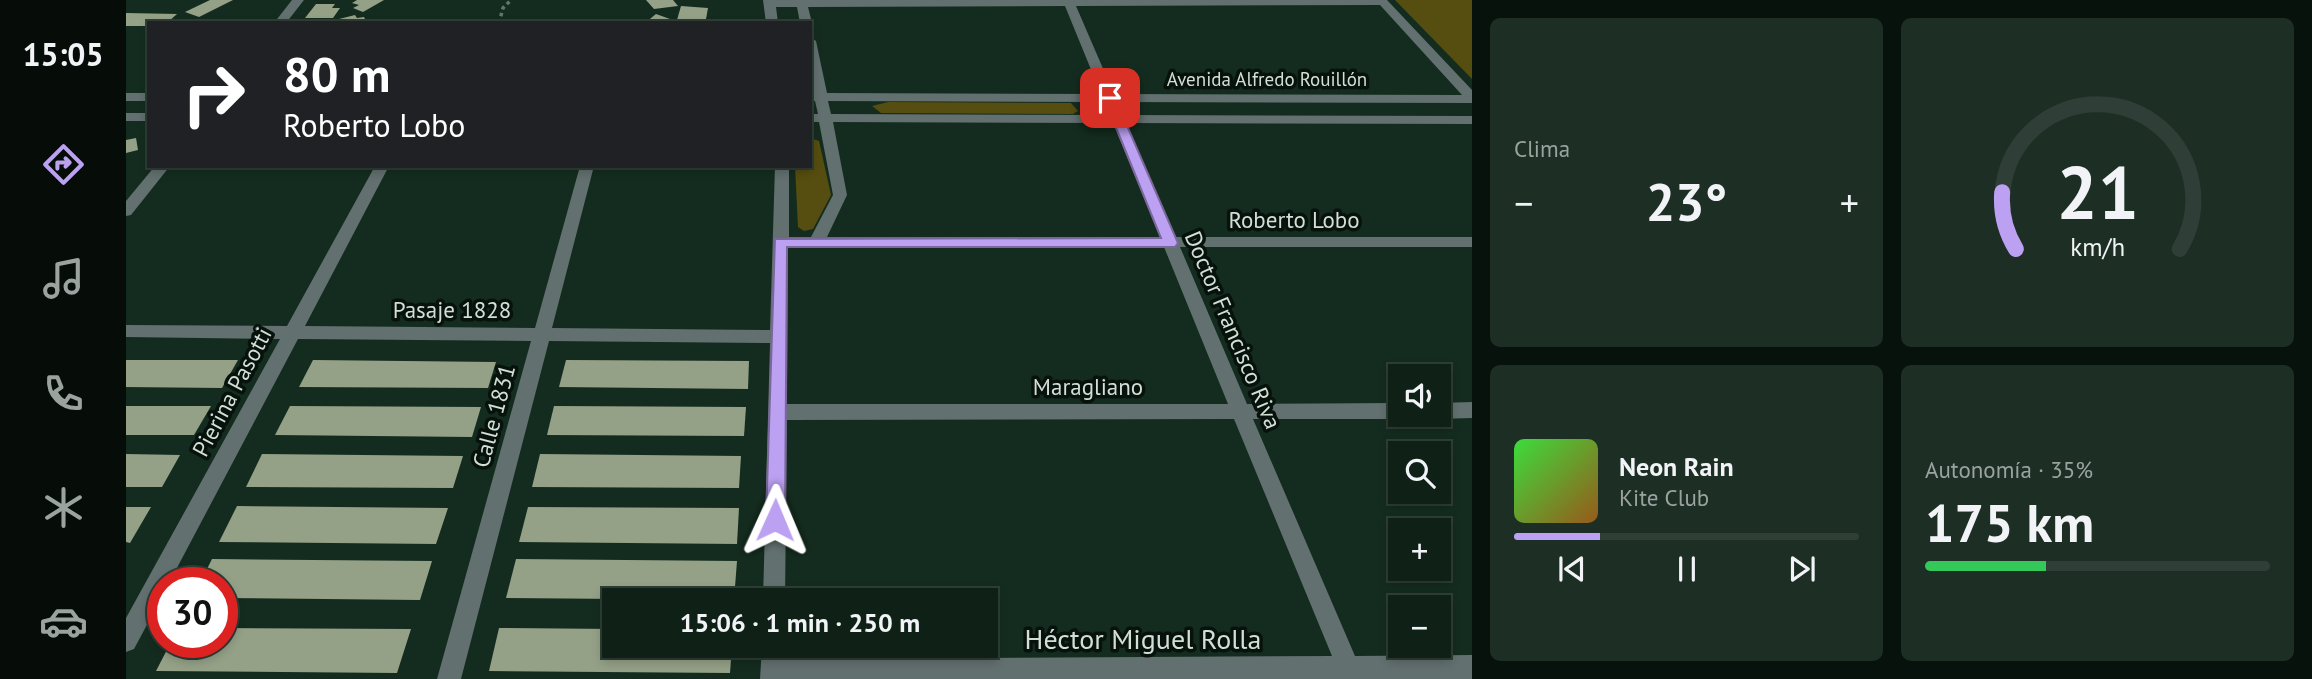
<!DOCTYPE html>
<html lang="es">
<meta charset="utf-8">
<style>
:root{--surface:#0f2117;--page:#1d2e24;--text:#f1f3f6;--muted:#9ba3a1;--line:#2f3e36;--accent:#bca0f2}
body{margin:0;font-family:"PT Sans",sans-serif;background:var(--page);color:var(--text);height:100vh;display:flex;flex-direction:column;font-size:26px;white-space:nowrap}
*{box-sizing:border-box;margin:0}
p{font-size:23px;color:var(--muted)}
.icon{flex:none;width:38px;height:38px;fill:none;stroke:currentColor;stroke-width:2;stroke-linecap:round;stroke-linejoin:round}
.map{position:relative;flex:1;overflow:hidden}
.details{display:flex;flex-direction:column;gap:18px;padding:18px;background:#08120d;width:840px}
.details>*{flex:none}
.top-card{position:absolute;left:21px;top:21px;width:665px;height:147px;border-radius:0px;box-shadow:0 4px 10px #0003,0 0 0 2px var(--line);background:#202124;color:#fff;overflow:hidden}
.buttons{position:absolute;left:1262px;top:364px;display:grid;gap:14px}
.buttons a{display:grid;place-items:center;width:63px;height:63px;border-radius:0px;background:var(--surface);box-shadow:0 4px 10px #0003,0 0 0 2px var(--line);font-size:35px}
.speed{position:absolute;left:21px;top:567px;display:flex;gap:14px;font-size:35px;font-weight:700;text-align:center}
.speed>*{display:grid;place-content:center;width:91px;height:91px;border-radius:50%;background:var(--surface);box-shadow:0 4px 10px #0003,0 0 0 2px var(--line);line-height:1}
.speed .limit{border:10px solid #d22;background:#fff;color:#111}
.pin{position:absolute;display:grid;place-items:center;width:60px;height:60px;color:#fff;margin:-30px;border-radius:14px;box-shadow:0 4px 10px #0006}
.me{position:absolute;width:77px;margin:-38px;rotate:1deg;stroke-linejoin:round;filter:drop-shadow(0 0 5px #0008)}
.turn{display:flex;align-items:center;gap:24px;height:147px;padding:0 21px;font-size:32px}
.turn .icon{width:91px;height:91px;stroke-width:2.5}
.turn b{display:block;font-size:49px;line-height:60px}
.big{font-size:52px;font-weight:700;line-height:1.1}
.details .tile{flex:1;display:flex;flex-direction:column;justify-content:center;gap:10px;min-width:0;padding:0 24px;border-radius:10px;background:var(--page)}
.details .dial{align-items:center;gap:0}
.dial svg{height:182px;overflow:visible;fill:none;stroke:var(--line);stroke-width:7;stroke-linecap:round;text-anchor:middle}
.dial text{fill:var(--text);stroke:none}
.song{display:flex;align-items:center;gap:21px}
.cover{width:84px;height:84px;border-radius:10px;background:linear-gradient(135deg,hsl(120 70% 55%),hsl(30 70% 35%))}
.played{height:7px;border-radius:4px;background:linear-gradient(90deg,var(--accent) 25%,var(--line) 25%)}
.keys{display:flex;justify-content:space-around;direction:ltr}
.heat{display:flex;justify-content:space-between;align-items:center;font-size:38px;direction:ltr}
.charge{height:10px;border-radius:5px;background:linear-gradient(90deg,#34c759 35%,var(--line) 0)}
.details .tiles{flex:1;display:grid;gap:18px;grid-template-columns:repeat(2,1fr)}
.trip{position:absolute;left:476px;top:588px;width:396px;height:70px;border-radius:0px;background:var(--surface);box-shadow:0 4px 10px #0003,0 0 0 2px var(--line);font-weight:700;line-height:70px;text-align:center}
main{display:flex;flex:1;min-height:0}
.tabs{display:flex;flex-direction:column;width:126px;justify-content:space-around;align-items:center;background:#060d09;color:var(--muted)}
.tabs .icon{width:49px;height:49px}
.tabs .on{color:var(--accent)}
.tabs b{font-size:32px;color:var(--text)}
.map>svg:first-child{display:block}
</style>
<main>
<nav class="tabs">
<b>15:05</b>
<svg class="icon on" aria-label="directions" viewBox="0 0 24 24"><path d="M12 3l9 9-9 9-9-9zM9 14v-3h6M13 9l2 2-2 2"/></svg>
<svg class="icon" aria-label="music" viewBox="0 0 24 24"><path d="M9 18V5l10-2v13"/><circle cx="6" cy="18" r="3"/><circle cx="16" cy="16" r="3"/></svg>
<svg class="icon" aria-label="phone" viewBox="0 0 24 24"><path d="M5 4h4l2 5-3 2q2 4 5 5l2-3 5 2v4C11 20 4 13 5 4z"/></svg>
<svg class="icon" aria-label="climate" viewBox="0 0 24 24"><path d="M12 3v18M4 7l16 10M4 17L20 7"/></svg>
<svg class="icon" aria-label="car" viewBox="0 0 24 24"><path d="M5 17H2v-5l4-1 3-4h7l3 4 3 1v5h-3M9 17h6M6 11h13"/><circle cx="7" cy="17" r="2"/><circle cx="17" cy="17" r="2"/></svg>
</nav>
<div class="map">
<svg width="1346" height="679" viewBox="0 0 1346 679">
<rect width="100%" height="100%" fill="#142c1f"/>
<g fill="#564d10">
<polygon points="1269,0 1346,0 1346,79 1271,2"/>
<polygon points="762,102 945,103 952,111 947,114 755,113 746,106"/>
<polygon points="684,138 693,141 705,195 687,229 678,231 672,227 669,166 684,166"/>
</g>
<g fill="#94a187">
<polygon points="84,0 107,0 73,17 59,12"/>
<polygon points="231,0 258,0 237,12 227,8 233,5 226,3"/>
<polygon points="520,0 547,0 552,6 528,9"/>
<polygon points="190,4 209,4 206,8 214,8 207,18 179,18"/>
<polygon points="555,6 582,8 580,19 551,20"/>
<polygon points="0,13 51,14 41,23 23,23 23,26 0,26"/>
<polygon points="530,14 544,19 538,23 519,23"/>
<polygon points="229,15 231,18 238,17 241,23 210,23 209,20"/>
<polygon points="10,138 12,150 0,153 0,140"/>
<polygon points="0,360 112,360 96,388 0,387"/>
<polygon points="187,360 370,362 362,388 173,387"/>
<polygon points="440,360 623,361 622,389 433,387"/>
<polygon points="0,406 85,406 68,435 0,435"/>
<polygon points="164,406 355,407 346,437 149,435"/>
<polygon points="428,406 620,407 618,436 421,435"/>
<polygon points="0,454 54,455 36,487 0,487"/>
<polygon points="136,454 337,456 327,488 120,487"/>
<polygon points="414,454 615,456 613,488 406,487"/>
<polygon points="111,506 322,508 310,544 93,542"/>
<polygon points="0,507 25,507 4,543 0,542"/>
<polygon points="402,507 613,508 611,544 393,542"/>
<polygon points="86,559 306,561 294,600 96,598 96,583 74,583"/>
<polygon points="390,559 611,561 608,600 380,598"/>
<polygon points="96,628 285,629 271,673 30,671 45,642 96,642"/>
<polygon points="373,628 488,629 488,646 606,646 604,673 363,671"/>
</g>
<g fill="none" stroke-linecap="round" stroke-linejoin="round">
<polyline stroke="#63766b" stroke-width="3.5" stroke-dasharray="3.5 3.5" stroke-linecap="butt" points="373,23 377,8 385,0"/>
<g fill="#62706f" fill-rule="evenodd">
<polygon points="166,0 178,0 160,23 148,23"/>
<path d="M637,0H1261L1346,90V103L991,102L997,115L1346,116V124L1000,123L1049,237H1346V247H1054L1121,404L1274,403V415H1281L1274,419H1127L1229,656L1346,655V679H634L636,646H658V659L1206,656L1108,419L661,420L659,600H637L644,343L423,341L335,679H311L405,341L172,339L43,583H37V595L8,649L0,652V618L154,339L0,337V325L161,326L249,166H263L179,326L409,328L454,166H468L426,328L644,330L649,166H663V237H685L707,195L693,122H684V114H692L689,101H684V93H688L684,75V37L690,41L701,93L975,94L939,6L682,7L686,23L684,25V23H674L671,7H650L652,23H640ZM1254,5L1336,95L988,94L950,6ZM702,101L978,102L983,115L705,114ZM707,122L987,123L1034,237H701L721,195ZM662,247H1038L1102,404H661Z"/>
<rect x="0" y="93" width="23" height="8"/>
<rect x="0" y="113" width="23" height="8"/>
<polygon points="29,166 44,166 5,215 0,216 0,201"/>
<polygon points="1346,402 1346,418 1312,419 1305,415 1312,415 1312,403"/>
</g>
</g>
<polygon fill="#bca0f2" stroke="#7a689d" stroke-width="2" points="984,95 989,98 1052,243 1049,247 661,247 659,520 656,526 649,528 642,526 640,520 649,239 1035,238 978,98"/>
<g text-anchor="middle" stroke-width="7" stroke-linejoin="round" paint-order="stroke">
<g font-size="19" fill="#d1dfd6" stroke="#08120c">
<text x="1141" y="86">Avenida Alfredo Rouillón</text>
</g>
<g font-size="23" fill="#d1dfd6" stroke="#08120c">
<text x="1168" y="228">Roberto Lobo</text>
<text x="326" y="318">Pasaje 1828</text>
<text transform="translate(1107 330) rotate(67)" y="8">Doctor Francisco Riva</text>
<text x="962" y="395">Maragliano</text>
<text transform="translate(106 392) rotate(-62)" y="8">Pierina Pasotti</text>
<text transform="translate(368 416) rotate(-75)" y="8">Calle 1831</text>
</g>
<g font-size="28" fill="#d1dfd6" stroke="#08120c">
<text x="1017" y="649">Héctor Miguel Rolla</text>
</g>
</g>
</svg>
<div class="buttons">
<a><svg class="icon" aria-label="sound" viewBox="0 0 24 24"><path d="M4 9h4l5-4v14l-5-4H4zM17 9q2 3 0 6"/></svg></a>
<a><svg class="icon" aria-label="search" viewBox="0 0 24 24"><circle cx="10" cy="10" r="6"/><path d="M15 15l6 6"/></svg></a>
<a>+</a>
<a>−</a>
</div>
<div class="speed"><div class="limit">30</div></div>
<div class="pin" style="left:984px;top:98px;background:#d93025"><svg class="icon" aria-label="arrive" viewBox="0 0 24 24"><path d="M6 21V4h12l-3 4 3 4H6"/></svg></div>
<svg class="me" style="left:649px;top:520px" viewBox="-20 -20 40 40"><path d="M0-17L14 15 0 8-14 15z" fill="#bca0f2" stroke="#fff" stroke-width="4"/></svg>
<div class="trip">15:06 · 1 min · 250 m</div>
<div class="top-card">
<div class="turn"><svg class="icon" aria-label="right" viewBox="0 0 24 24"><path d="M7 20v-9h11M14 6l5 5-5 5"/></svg><div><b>80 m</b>Roberto Lobo</div></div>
</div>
</div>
<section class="details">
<div class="tiles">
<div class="tile"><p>Clima</p>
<div class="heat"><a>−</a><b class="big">23°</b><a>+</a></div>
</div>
<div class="tile dial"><svg viewBox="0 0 100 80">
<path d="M14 69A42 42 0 1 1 86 69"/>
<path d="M14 69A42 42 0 0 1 8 44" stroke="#bca0f2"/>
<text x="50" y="56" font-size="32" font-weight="700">21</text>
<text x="50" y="72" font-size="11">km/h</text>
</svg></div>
<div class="tile">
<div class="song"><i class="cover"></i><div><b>Neon Rain</b><p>Kite Club</p></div></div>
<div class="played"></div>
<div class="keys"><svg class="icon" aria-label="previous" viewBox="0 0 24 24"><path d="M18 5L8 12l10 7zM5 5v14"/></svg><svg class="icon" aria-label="pause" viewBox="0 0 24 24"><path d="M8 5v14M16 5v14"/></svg><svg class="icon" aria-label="next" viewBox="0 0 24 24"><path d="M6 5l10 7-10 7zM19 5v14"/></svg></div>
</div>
<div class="tile"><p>Autonomía · 35%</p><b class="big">175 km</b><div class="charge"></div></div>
</div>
</section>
</main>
